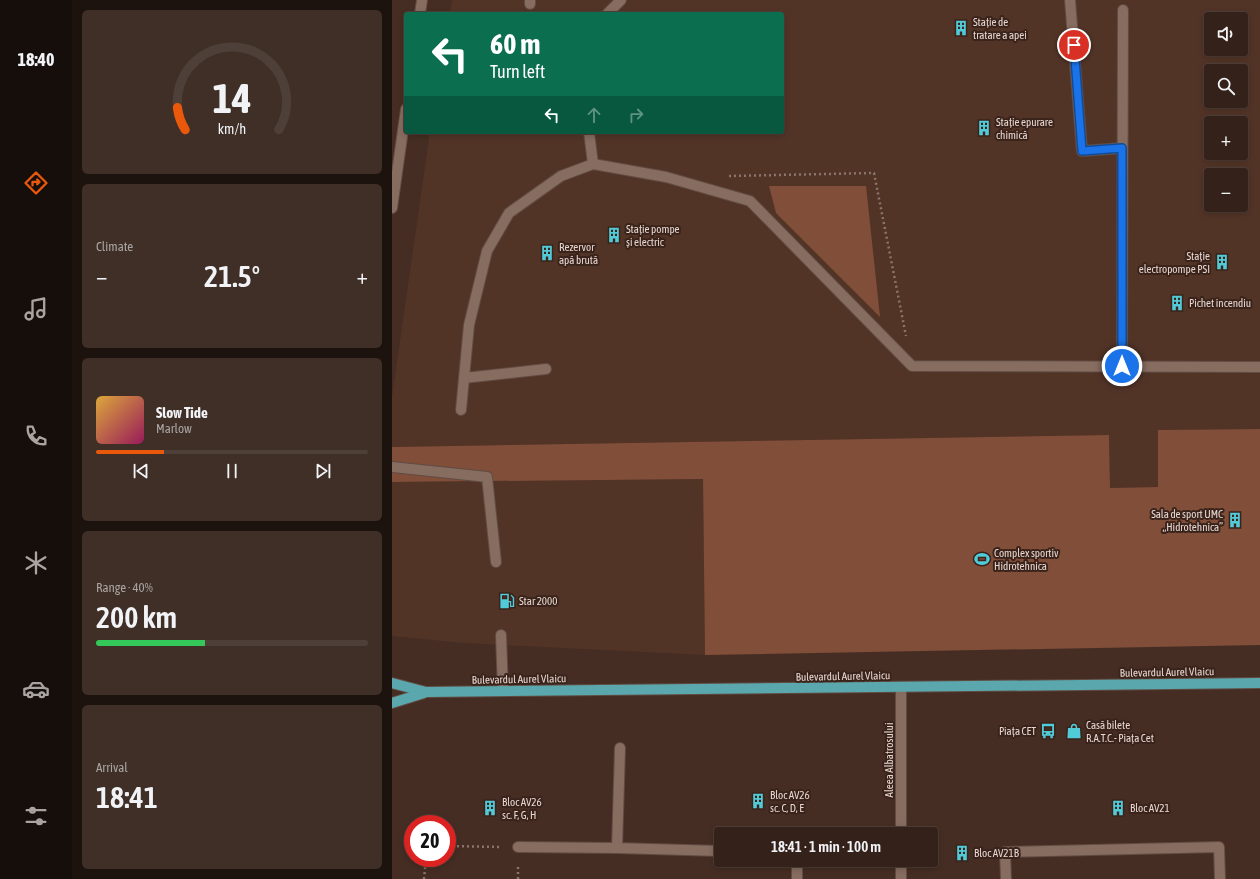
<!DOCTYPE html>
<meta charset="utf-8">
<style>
:root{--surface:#34221a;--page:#3f2f27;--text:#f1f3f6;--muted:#a9a4a2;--line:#4e3f39;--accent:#ea580c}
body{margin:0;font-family:"Asap Condensed",sans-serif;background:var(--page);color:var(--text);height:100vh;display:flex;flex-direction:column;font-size:15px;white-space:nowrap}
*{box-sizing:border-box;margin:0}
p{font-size:13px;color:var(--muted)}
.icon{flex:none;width:22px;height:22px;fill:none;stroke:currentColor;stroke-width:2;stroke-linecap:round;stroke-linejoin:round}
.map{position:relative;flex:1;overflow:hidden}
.panel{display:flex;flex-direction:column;gap:10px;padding:10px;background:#1d130e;width:320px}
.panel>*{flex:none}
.top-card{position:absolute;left:12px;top:12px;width:380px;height:122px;border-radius:4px;box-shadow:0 2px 6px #0003,0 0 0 1px var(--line);background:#0b6e4f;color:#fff;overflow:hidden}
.controls{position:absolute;left:812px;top:12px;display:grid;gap:8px}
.controls a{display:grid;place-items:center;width:44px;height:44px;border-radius:4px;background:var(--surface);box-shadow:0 2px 6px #0003,0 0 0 1px var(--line);font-size:20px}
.speed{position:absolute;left:12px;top:815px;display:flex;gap:8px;font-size:20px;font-weight:700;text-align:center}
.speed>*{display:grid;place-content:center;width:52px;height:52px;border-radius:50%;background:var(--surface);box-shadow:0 2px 6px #0003,0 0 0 1px var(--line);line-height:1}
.speed .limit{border:6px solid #d22;background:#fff;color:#111}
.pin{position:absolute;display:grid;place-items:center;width:34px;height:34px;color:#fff;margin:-17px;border:2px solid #fff;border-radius:50%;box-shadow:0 1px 4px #0007}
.me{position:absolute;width:44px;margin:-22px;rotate:0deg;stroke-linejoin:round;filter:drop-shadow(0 0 3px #0008)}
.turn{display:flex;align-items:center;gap:14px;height:84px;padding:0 20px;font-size:18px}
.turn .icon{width:52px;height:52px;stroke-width:2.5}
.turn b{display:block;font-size:28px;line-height:34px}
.lanes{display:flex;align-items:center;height:38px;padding:0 20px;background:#0003;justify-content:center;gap:20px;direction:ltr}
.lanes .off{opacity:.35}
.big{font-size:30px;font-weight:600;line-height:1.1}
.panel .card{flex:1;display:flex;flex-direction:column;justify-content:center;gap:6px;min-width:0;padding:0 14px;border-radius:6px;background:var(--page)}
.panel .dial{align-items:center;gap:0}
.dial svg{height:104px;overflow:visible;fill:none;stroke:var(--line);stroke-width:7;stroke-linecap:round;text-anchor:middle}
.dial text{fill:var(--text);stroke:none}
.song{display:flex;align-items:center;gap:12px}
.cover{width:48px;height:48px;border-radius:6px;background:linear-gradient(135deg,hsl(40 70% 55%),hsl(330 70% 35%))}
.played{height:4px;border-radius:2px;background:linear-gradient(90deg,var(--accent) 25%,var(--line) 25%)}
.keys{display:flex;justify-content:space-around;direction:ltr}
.heat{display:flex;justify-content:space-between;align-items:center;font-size:22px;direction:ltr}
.charge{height:6px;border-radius:3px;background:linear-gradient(90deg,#34c759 40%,var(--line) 0)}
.trip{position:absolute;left:322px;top:827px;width:224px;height:40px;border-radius:4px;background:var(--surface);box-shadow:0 2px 6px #0003,0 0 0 1px var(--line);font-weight:600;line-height:40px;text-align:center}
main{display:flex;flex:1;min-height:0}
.dock{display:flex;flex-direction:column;width:72px;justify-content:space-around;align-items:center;background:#150e0a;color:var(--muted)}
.dock .icon{width:28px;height:28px}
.dock .current{color:var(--accent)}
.dock b{font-size:18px;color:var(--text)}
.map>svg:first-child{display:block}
</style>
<main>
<nav class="dock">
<b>18:40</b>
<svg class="icon current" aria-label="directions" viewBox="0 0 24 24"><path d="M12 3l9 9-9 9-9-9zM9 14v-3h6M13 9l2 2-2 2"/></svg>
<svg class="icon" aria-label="music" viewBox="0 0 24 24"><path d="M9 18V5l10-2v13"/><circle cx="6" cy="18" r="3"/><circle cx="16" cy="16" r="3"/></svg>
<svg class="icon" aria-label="phone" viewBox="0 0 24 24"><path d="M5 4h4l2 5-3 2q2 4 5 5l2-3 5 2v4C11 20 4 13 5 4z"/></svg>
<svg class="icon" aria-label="climate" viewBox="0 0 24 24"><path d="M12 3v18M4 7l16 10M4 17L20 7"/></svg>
<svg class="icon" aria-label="car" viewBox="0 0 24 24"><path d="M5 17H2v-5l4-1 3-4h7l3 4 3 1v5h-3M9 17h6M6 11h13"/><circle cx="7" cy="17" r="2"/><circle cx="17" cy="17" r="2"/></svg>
<svg class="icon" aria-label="filters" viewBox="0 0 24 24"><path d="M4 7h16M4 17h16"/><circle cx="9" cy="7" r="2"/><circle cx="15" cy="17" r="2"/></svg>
</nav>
<section class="panel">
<div class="card dial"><svg viewBox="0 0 100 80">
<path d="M14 69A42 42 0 1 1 86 69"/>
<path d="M14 69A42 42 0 0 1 8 52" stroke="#ea580c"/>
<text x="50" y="56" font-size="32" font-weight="700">14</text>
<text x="50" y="72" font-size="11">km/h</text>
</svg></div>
<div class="card"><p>Climate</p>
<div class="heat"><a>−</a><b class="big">21.5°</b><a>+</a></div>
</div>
<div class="card">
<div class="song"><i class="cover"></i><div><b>Slow Tide</b><p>Marlow</p></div></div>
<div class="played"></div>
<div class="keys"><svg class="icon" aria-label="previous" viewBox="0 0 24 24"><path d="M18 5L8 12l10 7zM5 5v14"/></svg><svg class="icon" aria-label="pause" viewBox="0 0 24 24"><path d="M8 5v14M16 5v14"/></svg><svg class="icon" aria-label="next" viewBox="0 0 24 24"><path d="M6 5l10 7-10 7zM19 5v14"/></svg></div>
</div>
<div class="card"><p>Range · 40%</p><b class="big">200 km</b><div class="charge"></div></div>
<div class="card"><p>Arrival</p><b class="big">18:41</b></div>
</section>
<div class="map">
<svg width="868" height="879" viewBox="0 0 868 879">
<rect width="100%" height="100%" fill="#452d23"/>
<g fill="#523427" fill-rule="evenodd">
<path d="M60,0H868V429L766,430L767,487L718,488L717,435L0,447V397L38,132H390V14H58ZM819,19H849V49H819ZM819,71H849V101H819ZM819,123H849V153H819ZM819,175H849V205H819Z"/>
<polygon points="311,479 313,655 72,643 0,636 0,482"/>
</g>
<g fill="#804e39">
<polygon points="377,186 474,186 488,317 384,213"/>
<polygon points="868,429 868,645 313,655 311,479 0,482 0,447 717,435 718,488 766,487 766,430"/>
</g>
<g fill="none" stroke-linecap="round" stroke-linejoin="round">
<g stroke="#604c43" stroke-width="12">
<g id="lane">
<polyline points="678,0 690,151 730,148"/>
<polyline points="138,4 138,0"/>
<polyline points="215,14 229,0"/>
<polyline points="197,132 201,164 274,177 358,201 520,366 868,367"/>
<polyline points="730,366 731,10"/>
<polyline points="72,378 154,369"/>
<polyline points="69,410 77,325 95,251 117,213 169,176 201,164"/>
<polyline points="0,467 95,477 104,562"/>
<polyline points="109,635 111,691"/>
<polyline points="228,748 225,848 329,851"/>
<polyline points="126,847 225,848"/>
<polyline points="405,860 405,879"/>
<polyline points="614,879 613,852 827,847 828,879"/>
</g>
</g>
<g stroke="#604c43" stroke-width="12">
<g id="street">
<polyline points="509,834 509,687"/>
<polyline points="509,879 509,860"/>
</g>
</g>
<g stroke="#604c43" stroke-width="12">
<g id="secondary">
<polyline points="28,14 30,0"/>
<polyline points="0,208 14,109"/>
</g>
</g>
<g stroke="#604c43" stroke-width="12">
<g id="primary">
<polyline points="0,683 34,692 868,683"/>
<polyline points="0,703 32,693"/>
</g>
</g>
<g stroke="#89756c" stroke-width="2.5" stroke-dasharray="2 3" stroke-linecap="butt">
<polyline points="337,176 482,173 514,336"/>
<polyline points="55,846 110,847"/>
<polyline points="32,879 34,858"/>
<polyline points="126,879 126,864"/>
</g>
<use href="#lane" stroke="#876c60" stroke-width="10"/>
<use href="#street" stroke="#876c60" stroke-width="10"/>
<use href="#secondary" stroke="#876c60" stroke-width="10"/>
<use href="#primary" stroke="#5aa8ad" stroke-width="10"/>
</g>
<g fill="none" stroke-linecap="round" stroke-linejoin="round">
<g stroke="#114b97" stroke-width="10">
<polyline id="route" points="682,45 690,151 730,148 730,366"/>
</g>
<use href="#route" stroke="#1a73e8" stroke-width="7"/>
</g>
<defs>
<g id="building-bare" transform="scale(1.2)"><path d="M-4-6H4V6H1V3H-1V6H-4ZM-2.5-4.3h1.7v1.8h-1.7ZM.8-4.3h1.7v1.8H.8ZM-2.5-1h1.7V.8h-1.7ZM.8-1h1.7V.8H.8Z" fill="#52cbd9" stroke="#3a231a" stroke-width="2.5" paint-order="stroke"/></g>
<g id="stadium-bare" transform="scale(1.2)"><path d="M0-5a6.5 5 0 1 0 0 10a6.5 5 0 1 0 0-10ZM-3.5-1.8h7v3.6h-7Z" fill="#52cbd9" stroke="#3a231a" stroke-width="2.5" paint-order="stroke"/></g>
<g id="fuel-bare" transform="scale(1.2)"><path d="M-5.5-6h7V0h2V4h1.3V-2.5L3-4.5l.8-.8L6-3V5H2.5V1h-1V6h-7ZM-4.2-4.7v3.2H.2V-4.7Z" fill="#52cbd9" stroke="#3a231a" stroke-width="2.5" paint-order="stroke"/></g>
<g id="bus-bare" transform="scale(1.2)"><path d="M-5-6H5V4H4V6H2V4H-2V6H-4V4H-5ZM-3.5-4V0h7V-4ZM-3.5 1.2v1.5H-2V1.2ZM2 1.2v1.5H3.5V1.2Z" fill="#52cbd9" stroke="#3a231a" stroke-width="2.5" paint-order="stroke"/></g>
<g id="shop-bare" transform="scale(1.2)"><path d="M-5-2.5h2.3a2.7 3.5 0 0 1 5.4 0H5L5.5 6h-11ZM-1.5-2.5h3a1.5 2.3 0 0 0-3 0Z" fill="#52cbd9" stroke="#3a231a" stroke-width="2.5" paint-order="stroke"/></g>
</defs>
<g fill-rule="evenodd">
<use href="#building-bare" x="569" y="28"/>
<use href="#building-bare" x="592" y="128"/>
<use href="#building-bare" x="222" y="235"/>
<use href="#building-bare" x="155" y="253"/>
<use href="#building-bare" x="830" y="262"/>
<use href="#building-bare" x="785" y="303"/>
<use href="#building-bare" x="843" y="520"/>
<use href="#stadium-bare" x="590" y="559"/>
<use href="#fuel-bare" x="115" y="601"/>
<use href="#bus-bare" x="656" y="731"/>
<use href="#shop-bare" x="682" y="731"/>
<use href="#building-bare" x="366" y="801"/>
<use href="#building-bare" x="98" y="808"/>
<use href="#building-bare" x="726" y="808"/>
<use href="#building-bare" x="570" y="853"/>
</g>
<g text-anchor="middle" stroke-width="4" stroke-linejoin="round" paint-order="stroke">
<g font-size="11" fill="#e8d8d2" stroke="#3a231a" text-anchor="start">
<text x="581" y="26">Stație de<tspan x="581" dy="13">tratare a apei</tspan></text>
<text x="604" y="126">Stație epurare<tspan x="604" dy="13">chimică</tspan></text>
<text x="234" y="233">Stație pompe<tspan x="234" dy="13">și electric</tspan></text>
<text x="167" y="251">Rezervor<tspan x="167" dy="13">apă brută</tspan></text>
<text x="818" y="260" text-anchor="end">Stație<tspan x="818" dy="13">electropompe PSI</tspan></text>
<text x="797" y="307">Pichet incendiu</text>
<text x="831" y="518" text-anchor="end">Sala de sport UMC<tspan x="831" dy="13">„Hidrotehnica”</tspan></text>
<text x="602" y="557">Complex sportiv<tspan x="602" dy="13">Hidrotehnica</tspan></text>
<text x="127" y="605">Star 2000</text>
<text x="694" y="729">Casă bilete<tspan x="694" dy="13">R.A.T.C.- Piața Cet</tspan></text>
<text x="644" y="735" text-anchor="end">Piața CET</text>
<text x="378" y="799">Bloc AV26<tspan x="378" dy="13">sc. C, D, E</tspan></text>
<text x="110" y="806">Bloc AV26<tspan x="110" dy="13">sc. F, G, H</tspan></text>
<text x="738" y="812">Bloc AV21</text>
<text x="582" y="857">Bloc AV21B</text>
</g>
<g font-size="11" fill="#e8d8d2" stroke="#3a231a">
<text transform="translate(775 672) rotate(-1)" y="4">Bulevardul Aurel Vlaicu</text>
<text transform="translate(451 676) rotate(-1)" y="4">Bulevardul Aurel Vlaicu</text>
<text transform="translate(127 679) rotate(-1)" y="4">Bulevardul Aurel Vlaicu</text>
<text transform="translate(497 760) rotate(-90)" y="4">Aleea Albatrosului</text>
</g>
</g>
</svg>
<div class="controls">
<a><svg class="icon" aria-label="sound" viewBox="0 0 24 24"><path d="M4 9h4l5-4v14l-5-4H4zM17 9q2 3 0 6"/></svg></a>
<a><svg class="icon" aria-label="search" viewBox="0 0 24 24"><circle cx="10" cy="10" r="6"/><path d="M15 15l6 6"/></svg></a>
<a>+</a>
<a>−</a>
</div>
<div class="speed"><div class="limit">20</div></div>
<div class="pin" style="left:682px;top:45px;background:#d93025"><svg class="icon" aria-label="arrive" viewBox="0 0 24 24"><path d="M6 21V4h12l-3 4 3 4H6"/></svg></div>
<svg class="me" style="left:730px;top:366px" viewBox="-20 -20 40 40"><circle r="17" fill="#1a73e8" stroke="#fff" stroke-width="3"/><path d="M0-11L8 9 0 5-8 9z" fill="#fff"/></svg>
<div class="trip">18:41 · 1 min · 100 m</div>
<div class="top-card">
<div class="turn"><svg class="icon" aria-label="left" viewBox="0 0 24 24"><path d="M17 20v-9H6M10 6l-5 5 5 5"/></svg><div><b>60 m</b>Turn left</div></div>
<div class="lanes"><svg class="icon" aria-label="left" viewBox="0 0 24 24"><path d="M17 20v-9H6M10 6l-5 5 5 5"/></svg><svg class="icon off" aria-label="ahead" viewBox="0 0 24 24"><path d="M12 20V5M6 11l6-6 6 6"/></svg><svg class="icon off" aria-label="right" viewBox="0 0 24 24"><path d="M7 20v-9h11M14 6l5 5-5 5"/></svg></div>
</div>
</div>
</main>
